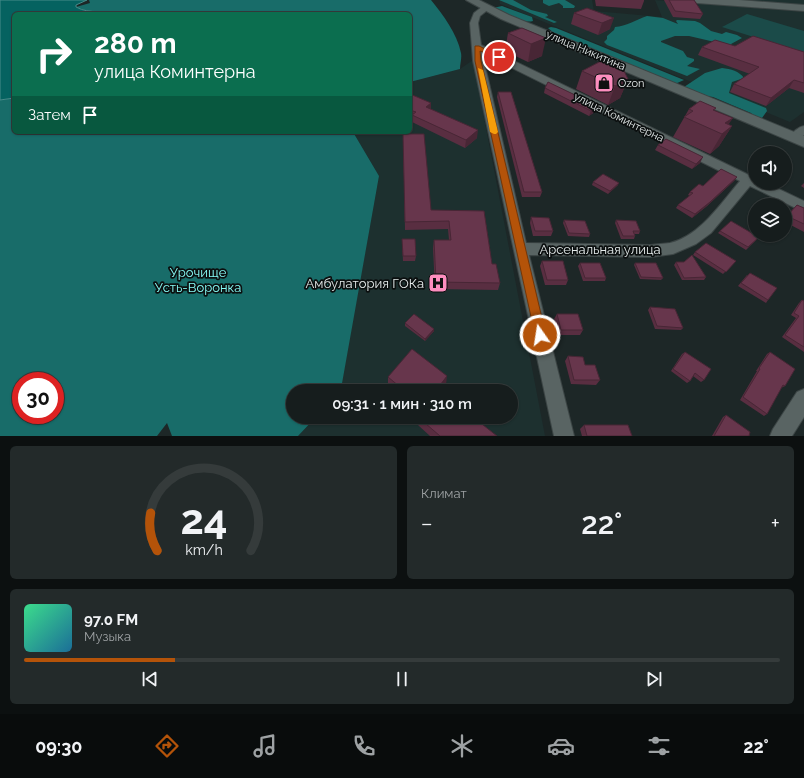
<!DOCTYPE html>
<html lang="ru">
<meta charset="utf-8">
<style>
:root{--surface:#161d1d;--page:#232a2a;--text:#f1f3f6;--muted:#9ea2a4;--line:#353b3b;--accent:#b45309}
body{margin:0;font-family:Raleway,sans-serif;background:var(--page);color:var(--text);height:100vh;display:flex;flex-direction:column;font-size:15px;white-space:nowrap}
*{box-sizing:border-box;margin:0}
p{font-size:13px;color:var(--muted)}
.icon{flex:none;width:22px;height:22px;fill:none;stroke:currentColor;stroke-width:2;stroke-linecap:round;stroke-linejoin:round}
.map{position:relative;height:436px;overflow:hidden}
.panel{display:flex;flex-direction:column;gap:10px;padding:10px;background:#0c1010;flex:1}
.panel>*{flex:none}
.guide{position:absolute;left:12px;top:12px;width:400px;height:122px;border-radius:6px;box-shadow:0 1px 3px #0004,0 0 0 1px var(--line);background:#0b6e4f;color:#fff;overflow:hidden}
.tools{position:absolute;left:748px;top:146px;display:grid;gap:8px}
.tools a{display:grid;place-items:center;width:44px;height:44px;border-radius:50%;background:var(--surface);box-shadow:0 1px 3px #0004,0 0 0 1px var(--line);font-size:20px}
.speed{position:absolute;left:12px;top:372px;display:flex;gap:8px;font-size:20px;font-weight:700;text-align:center}
.speed>*{display:grid;place-content:center;width:52px;height:52px;border-radius:50%;background:var(--surface);box-shadow:0 1px 3px #0004,0 0 0 1px var(--line);line-height:1}
.speed .limit{border:6px solid #d22;background:#fff;color:#111}
.pin{position:absolute;display:grid;place-items:center;width:34px;height:34px;color:#fff;margin:-17px;border:2px solid #fff;border-radius:50%;box-shadow:0 1px 4px #0007}
.me{position:absolute;width:44px;margin:-22px;rotate:347deg;stroke-linejoin:round;filter:drop-shadow(0 0 3px #0008)}
.turn{display:flex;align-items:center;gap:14px;height:84px;padding:0 16px;font-size:18px}
.turn .icon{width:52px;height:52px;stroke-width:2.5}
.turn b{display:block;font-size:28px;line-height:34px}
.then{display:flex;align-items:center;height:38px;padding:0 16px;background:#0003;gap:8px;font-size:15px}
.big{font-size:30px;font-weight:600;line-height:1.1}
.panel .card{flex:1;display:flex;flex-direction:column;justify-content:center;gap:6px;min-width:0;padding:0 14px;border-radius:6px;background:var(--page)}
.panel .dial{align-items:center;gap:0}
.dial svg{height:104px;overflow:visible;fill:none;stroke:var(--line);stroke-width:7;stroke-linecap:round;text-anchor:middle}
.dial text{fill:var(--text);stroke:none}
.song{display:flex;align-items:center;gap:12px}
.cover{width:48px;height:48px;border-radius:6px;background:linear-gradient(135deg,hsl(150 70% 55%),hsl(200 70% 35%))}
.played{height:4px;border-radius:2px;background:linear-gradient(90deg,var(--accent) 20%,var(--line) 20%)}
.keys{display:flex;justify-content:space-around;direction:ltr}
.heat{display:flex;justify-content:space-between;align-items:center;font-size:22px;direction:ltr}
.panel .tiles{flex:1;display:grid;gap:10px;grid-template-columns:1fr 1fr}
.card:last-child{grid-column:span 2}
.trip{position:absolute;left:286px;top:384px;width:232px;height:40px;border-radius:20px;background:var(--surface);box-shadow:0 1px 3px #0004,0 0 0 1px var(--line);font-weight:600;line-height:40px;text-align:center}
.tab-bar{display:flex;height:64px;justify-content:space-around;align-items:center;background:#090c0c;color:var(--muted)}
.tab-bar .icon{width:28px;height:28px}
.tab-bar .selected{color:var(--accent)}
.tab-bar b{font-size:18px;color:var(--text)}
.map>svg:first-child{display:block}
</style>
<div class="map">
<svg width="804" height="436" viewBox="0 0 804 436">
<rect width="100%" height="100%" fill="#1d2727"/>
<g fill="#1d302f">
<polygon points="500,0 592,0 594,11 662,17 655,0 804,12 804,112 790,122 500,4"/>
<polygon points="732,0 804,0 804,6"/>
<polygon points="473,60 545,436 298,436 316,417 511,417 511,391 340,391 379,176 353,132 410,132 410,82 460,69"/>
</g>
<polygon fill="#1b4b49" points="747,14 804,31 804,53 722,27"/>
<g fill="#186c69" fill-rule="evenodd">
<path d="M89,0H431C443,15 457,33 461,53C462,58 460,64 460,69L410,82V14H120C106,8 90,15 76,7L90,3Z"/>
<polygon points="499,0 513,0 531,10 547,14 548,16 545,17 557,22 554,23"/>
<polygon points="543,0 565,0 575,6 574,8 563,8 563,6 559,3 549,6 543,3"/>
<path d="M502,6L532,17L533,21C521,24 504,13 493,8Z"/>
<path d="M647,16L663,18L678,24L676,21L677,20L695,21L700,23L711,31L722,34L726,32L737,35L742,38L731,44L732,46L689,36H675L661,41V42L683,51L687,57L694,59V61L687,66L700,69L687,76L607,45L604,42L607,39V36L614,30L615,27C626,26 636,20 647,16Z"/>
<polygon points="551,27 556,28 684,80 675,84 555,34 548,28"/>
<path d="M722,68C731,69 739,71 744,78L732,82L729,93L766,108L767,111L762,118L755,117L751,113L713,97L700,95L684,87L705,73Z"/>
<path d="M14,98V132H353L379,176L341,389L340,391H293V417H316L298,436H172L167,423L157,436H0V100ZM21,381H55V415H21Z"/>
</g>
<path fill="#056260" stroke="#488b8a" d="M0,0H87L76,5V7C90,15 106,9 120,14H14V98L0,100Z"/>
<g fill="none" stroke-linecap="round" stroke-linejoin="round">
<g stroke="#3c4545" stroke-width="2">
<g id="street">
<path d="M483,6H489L490,8L480,16L478,23L481,45L755,178V183H766L804,201V212L750,186L711,233L696,244L673,254L651,257L529,255L574,436H554L473,61L470,23L474,13ZM482,53L740,181C721,203 700,236 670,243C664,244 657,244 651,245L526,243Z"/>
<path d="M804,126V135L798,140H790L788,138C792,133 798,127 804,126Z"/>
<polygon points="804,389 804,417 792,436 770,436 773,429 797,392"/>
</g>
</g>
<g stroke="#3c4545" stroke-width="2">
<g id="secondary">
<polygon points="466,0 479,0 509,15 804,136 804,147 501,19"/>
<polygon points="692,0 739,0 804,5 804,11 697,3"/>
</g>
</g>
<use href="#street" fill="#596463" fill-rule="evenodd"/>
<use href="#secondary" fill="#596463" fill-rule="evenodd"/>
</g>
<g fill="#592e41">
<polygon points="595,0 644,0 644,1 641,9 596,6"/>
<polygon points="664,0 694,0 703,14 700,19 673,17"/>
<polygon points="587,8 610,29 598,35 571,24 574,13"/>
<polygon points="522,28 542,56 528,62 505,51 508,33"/>
<polygon points="735,46 804,52 804,93 789,88 766,106 730,92 734,84 750,74 698,55 702,47"/>
<polygon points="614,67 628,79 620,98 608,105 576,89 582,71"/>
<polygon points="545,88 596,111 589,116 544,93"/>
<polygon points="498,92 542,192 540,197 522,197 497,97"/>
<polygon points="410,94 431,103 431,109 477,138 465,148 412,122 412,118 410,117"/>
<polygon points="716,108 714,110 728,125 732,126 719,146 710,154 673,137 689,109"/>
<polygon points="403,134 431,210 484,211 492,264 500,283 498,290 435,289 433,248 434,240 449,240 448,229 405,230"/>
<polygon points="658,145 700,163 692,169 655,150"/>
<polygon points="735,180 707,206 692,218 676,208 678,205 690,196 688,195 690,192 703,186"/>
<polygon points="593,182 618,185 608,194 592,185"/>
<polygon points="804,183 804,188 801,186"/>
<polygon points="797,205 804,208 804,232 785,222 785,218"/>
<polygon points="531,217 553,231 551,236 533,236 530,223"/>
<polygon points="564,220 590,234 589,237 568,236 563,223"/>
<polygon points="616,220 640,231 639,234 634,234 635,236 634,239 621,239 615,223"/>
<polygon points="720,231 756,240 746,250 718,233"/>
<polygon points="402,239 416,256 415,261 403,261"/>
<polygon points="695,252 736,261 723,274 693,255"/>
<polygon points="542,261 568,280 566,285 545,285 540,266"/>
<polygon points="676,262 706,277 704,280 682,280 674,265"/>
<polygon points="580,263 606,278 605,281 583,281 578,266"/>
<polygon points="635,263 663,278 661,280 640,279 634,265"/>
<polygon points="747,275 768,300 766,303 738,286"/>
<polygon points="802,300 804,301 804,352 782,337 796,318 791,315 799,303"/>
<polygon points="650,307 683,328 681,330 655,329 648,310"/>
<polygon points="557,314 583,330 580,335 559,335 554,319"/>
<polygon points="405,323 434,331 425,341 405,326"/>
<polygon points="685,352 704,380 701,382 693,376 690,381 687,383 671,371 682,354"/>
<polygon points="770,352 785,386 781,388 767,414 764,416 740,400 757,371 756,371 767,354"/>
<polygon points="568,356 585,365 600,380 596,385 571,384 565,361"/>
<polygon points="388,377 446,385 441,391 395,391 388,386"/>
<polygon points="726,415 749,436 712,436 723,417"/>
<polygon points="418,417 497,436 430,436 418,425"/>
<polygon points="584,425 632,436 582,436 580,429"/>
</g>
<g fill="#482635">
<polygon points="614,18 610,29 598,35 602,23"/>
<polygon points="546,38 542,56 528,62 531,44"/>
<polygon points="628,79 620,98 608,105 615,86"/>
<polygon points="794,80 789,88 766,106 771,98"/>
<polygon points="431,103 431,111 426,107"/>
<polygon points="598,106 596,111 589,116 591,111"/>
<polygon points="733,118 722,134 725,123"/>
<polygon points="732,126 719,146 710,154 722,134"/>
<polygon points="478,130 477,138 465,148 466,140"/>
<polygon points="703,157 700,163 692,169 696,164"/>
<polygon points="737,177 735,180 707,206 692,218 695,214"/>
<polygon points="619,183 618,185 608,194 610,191"/>
<polygon points="434,329 434,331 425,341 425,339"/>
<polygon points="447,376 446,385 441,391 437,391 437,389"/>
</g>
<g fill="#67364c" stroke="#482635">
<polygon points="669,0 694,0 703,14 675,11"/>
<polygon points="587,8 614,18 602,23 574,13"/>
<polygon points="522,28 546,38 531,44 508,33"/>
<polygon points="753,36 804,52 804,83 794,80 771,98 734,84 759,67 702,47 715,40 735,46"/>
<polygon points="603,60 615,65 613,66 624,71 628,79 615,86 582,71"/>
<polygon points="548,82 598,106 591,111 545,88"/>
<polygon points="498,92 511,92 542,192 524,192"/>
<polygon points="410,94 431,103 426,107 478,130 466,140 412,115 416,112 410,110"/>
<polygon points="700,101 716,108 713,110 733,118 725,123 732,126 722,134 684,117 693,111 689,109"/>
<polygon points="403,134 424,134 431,210 484,211 492,264 496,264 500,283 436,282 434,240 451,240 449,221 405,222"/>
<polygon points="666,139 703,157 696,164 658,145"/>
<polygon points="721,169 737,177 710,202 695,214 678,205 693,193 690,192 699,184 703,186"/>
<polygon points="603,174 619,183 610,191 593,182"/>
<polygon points="797,205 804,208 804,224 787,216"/>
<polygon points="531,217 549,218 553,231 535,231"/>
<polygon points="564,220 585,221 590,234 569,233"/>
<polygon points="616,220 636,221 640,231 633,231 635,236 623,236"/>
<polygon points="731,221 755,235 759,237 748,247 720,231"/>
<polygon points="402,239 415,239 416,256 403,256"/>
<polygon points="706,243 736,261 726,272 695,252"/>
<polygon points="692,255 706,277 684,278 676,262 684,262"/>
<polygon points="542,261 563,261 568,280 547,280"/>
<polygon points="580,263 600,263 606,278 585,278"/>
<polygon points="635,263 656,263 663,278 641,277"/>
<polygon points="750,273 777,288 768,300 741,283"/>
<polygon points="802,300 804,301 804,347 785,335 799,316 794,313"/>
<polygon points="650,307 675,309 683,328 657,326"/>
<polygon points="414,314 434,329 425,339 405,323"/>
<polygon points="557,314 578,314 583,330 561,330"/>
<polygon points="412,349 447,376 437,389 440,391 405,391 388,377"/>
<polygon points="685,352 711,369 704,380 695,373 690,381 673,369"/>
<polygon points="770,352 795,369 785,386 783,385 767,414 743,397 760,369 759,368"/>
<polygon points="568,356 583,357 585,365 595,365 600,380 574,380"/>
<polygon points="726,415 750,432 749,436 714,436"/>
<polygon points="418,417 473,417 497,436 440,436"/>
<polygon points="584,425 628,425 632,436 587,436"/>
</g>
<polygon fill="#b45309" stroke="#753606" points="475,46 479,46 502,57 497,58 480,51 481,61 546,335 545,339 540,341 536,339 535,335 475,61"/>
<polygon fill="#f59e0b" points="478,68 483,70 498,132 496,134 494,134 490,132"/>
<defs>
<g id="shop-square" transform="scale(1)"><rect x="-9" y="-9" width="18" height="18" rx="4" fill="#fd8ebf" stroke="#0b0f0f"/><path d="M-5-2.5h2.3a2.7 3.5 0 0 1 5.4 0H5L5.5 6h-11ZM-1.5-2.5h3a1.5 2.3 0 0 0-3 0Z" fill="#111"/></g>
<g id="hospital-square" transform="scale(1)"><rect x="-9" y="-9" width="18" height="18" rx="4" fill="#fd8ebf" stroke="#0b0f0f"/><path d="M-5-5h3v3.5h4V-5h3V5h-3V1.5h-4V5h-3Z" fill="#111"/></g>
</defs>
<g fill-rule="evenodd">
<use href="#shop-square" x="604" y="83"/>
<use href="#hospital-square" x="438" y="283"/>
</g>
<g text-anchor="middle" stroke-width="3.5" stroke-linejoin="round" paint-order="stroke">
<g font-size="11" fill="#e5ebeb" stroke="#0b0f0f">
<text transform="translate(586 50) rotate(23)" y="4">улица Никитина</text>
<text transform="translate(619 117) rotate(26)" y="4">улица Коминтерна</text>
</g>
<g font-size="11" fill="#e5ebeb" stroke="#0b0f0f" text-anchor="start">
<text x="618" y="87">Ozon</text>
</g>
<g font-size="13" fill="#e5ebeb" stroke="#0b0f0f">
<text x="600" y="254">Арсенальная улица</text>
</g>
<g font-size="13" fill="#87fbf6" stroke="#0b0f0f">
<text x="198" y="277">Урочище<tspan x="198" dy="15">Усть-Воронка</tspan></text>
</g>
<g font-size="13" fill="#e5ebeb" stroke="#0b0f0f" text-anchor="end">
<text x="424" y="288">Амбулатория ГОКа</text>
</g>
</g>
</svg>
<div class="tools">
<a><svg class="icon" aria-label="sound" viewBox="0 0 24 24"><path d="M4 9h4l5-4v14l-5-4H4zM17 9q2 3 0 6"/></svg></a>
<a><svg class="icon" aria-label="layers" viewBox="0 0 24 24"><path d="M12 4l9 5-9 5-9-5zM3 14l9 5 9-5"/></svg></a>
</div>
<div class="speed"><div class="limit">30</div></div>
<div class="pin" style="left:499px;top:57px;background:#d93025"><svg class="icon" aria-label="arrive" viewBox="0 0 24 24"><path d="M6 21V4h12l-3 4 3 4H6"/></svg></div>
<svg class="me" style="left:540px;top:335px" viewBox="-20 -20 40 40"><circle r="17" fill="#b45309" stroke="#fff" stroke-width="3"/><path d="M0-11L8 9 0 5-8 9z" fill="#fff"/></svg>
<div class="trip">09:31 · 1 мин · 310 m</div>
<div class="guide">
<div class="turn"><svg class="icon" aria-label="right" viewBox="0 0 24 24"><path d="M7 20v-9h11M14 6l5 5-5 5"/></svg><div><b>280 m</b>улица Коминтерна</div></div>
<div class="then">Затем<svg class="icon" aria-label="arrive" viewBox="0 0 24 24"><path d="M6 21V4h12l-3 4 3 4H6"/></svg></div>
</div>
</div>
<section class="panel">
<div class="tiles">
<div class="card dial"><svg viewBox="0 0 100 80">
<path d="M14 69A42 42 0 1 1 86 69"/>
<path d="M14 69A42 42 0 0 1 9 40" stroke="#b45309"/>
<text x="50" y="56" font-size="32" font-weight="700">24</text>
<text x="50" y="72" font-size="11">km/h</text>
</svg></div>
<div class="card"><p>Климат</p>
<div class="heat"><a>−</a><b class="big">22°</b><a>+</a></div>
</div>
<div class="card">
<div class="song"><i class="cover"></i><div><b>97.0 FM</b><p>Музыка</p></div></div>
<div class="played"></div>
<div class="keys"><svg class="icon" aria-label="previous" viewBox="0 0 24 24"><path d="M18 5L8 12l10 7zM5 5v14"/></svg><svg class="icon" aria-label="pause" viewBox="0 0 24 24"><path d="M8 5v14M16 5v14"/></svg><svg class="icon" aria-label="next" viewBox="0 0 24 24"><path d="M6 5l10 7-10 7zM19 5v14"/></svg></div>
</div>
</div>
</section>
<nav class="tab-bar">
<b>09:30</b>
<svg class="icon selected" aria-label="directions" viewBox="0 0 24 24"><path d="M12 3l9 9-9 9-9-9zM9 14v-3h6M13 9l2 2-2 2"/></svg>
<svg class="icon" aria-label="music" viewBox="0 0 24 24"><path d="M9 18V5l10-2v13"/><circle cx="6" cy="18" r="3"/><circle cx="16" cy="16" r="3"/></svg>
<svg class="icon" aria-label="phone" viewBox="0 0 24 24"><path d="M5 4h4l2 5-3 2q2 4 5 5l2-3 5 2v4C11 20 4 13 5 4z"/></svg>
<svg class="icon" aria-label="climate" viewBox="0 0 24 24"><path d="M12 3v18M4 7l16 10M4 17L20 7"/></svg>
<svg class="icon" aria-label="car" viewBox="0 0 24 24"><path d="M5 17H2v-5l4-1 3-4h7l3 4 3 1v5h-3M9 17h6M6 11h13"/><circle cx="7" cy="17" r="2"/><circle cx="17" cy="17" r="2"/></svg>
<svg class="icon" aria-label="filters" viewBox="0 0 24 24"><path d="M4 7h16M4 17h16"/><circle cx="9" cy="7" r="2"/><circle cx="15" cy="17" r="2"/></svg>
<b>22°</b>
</nav>
